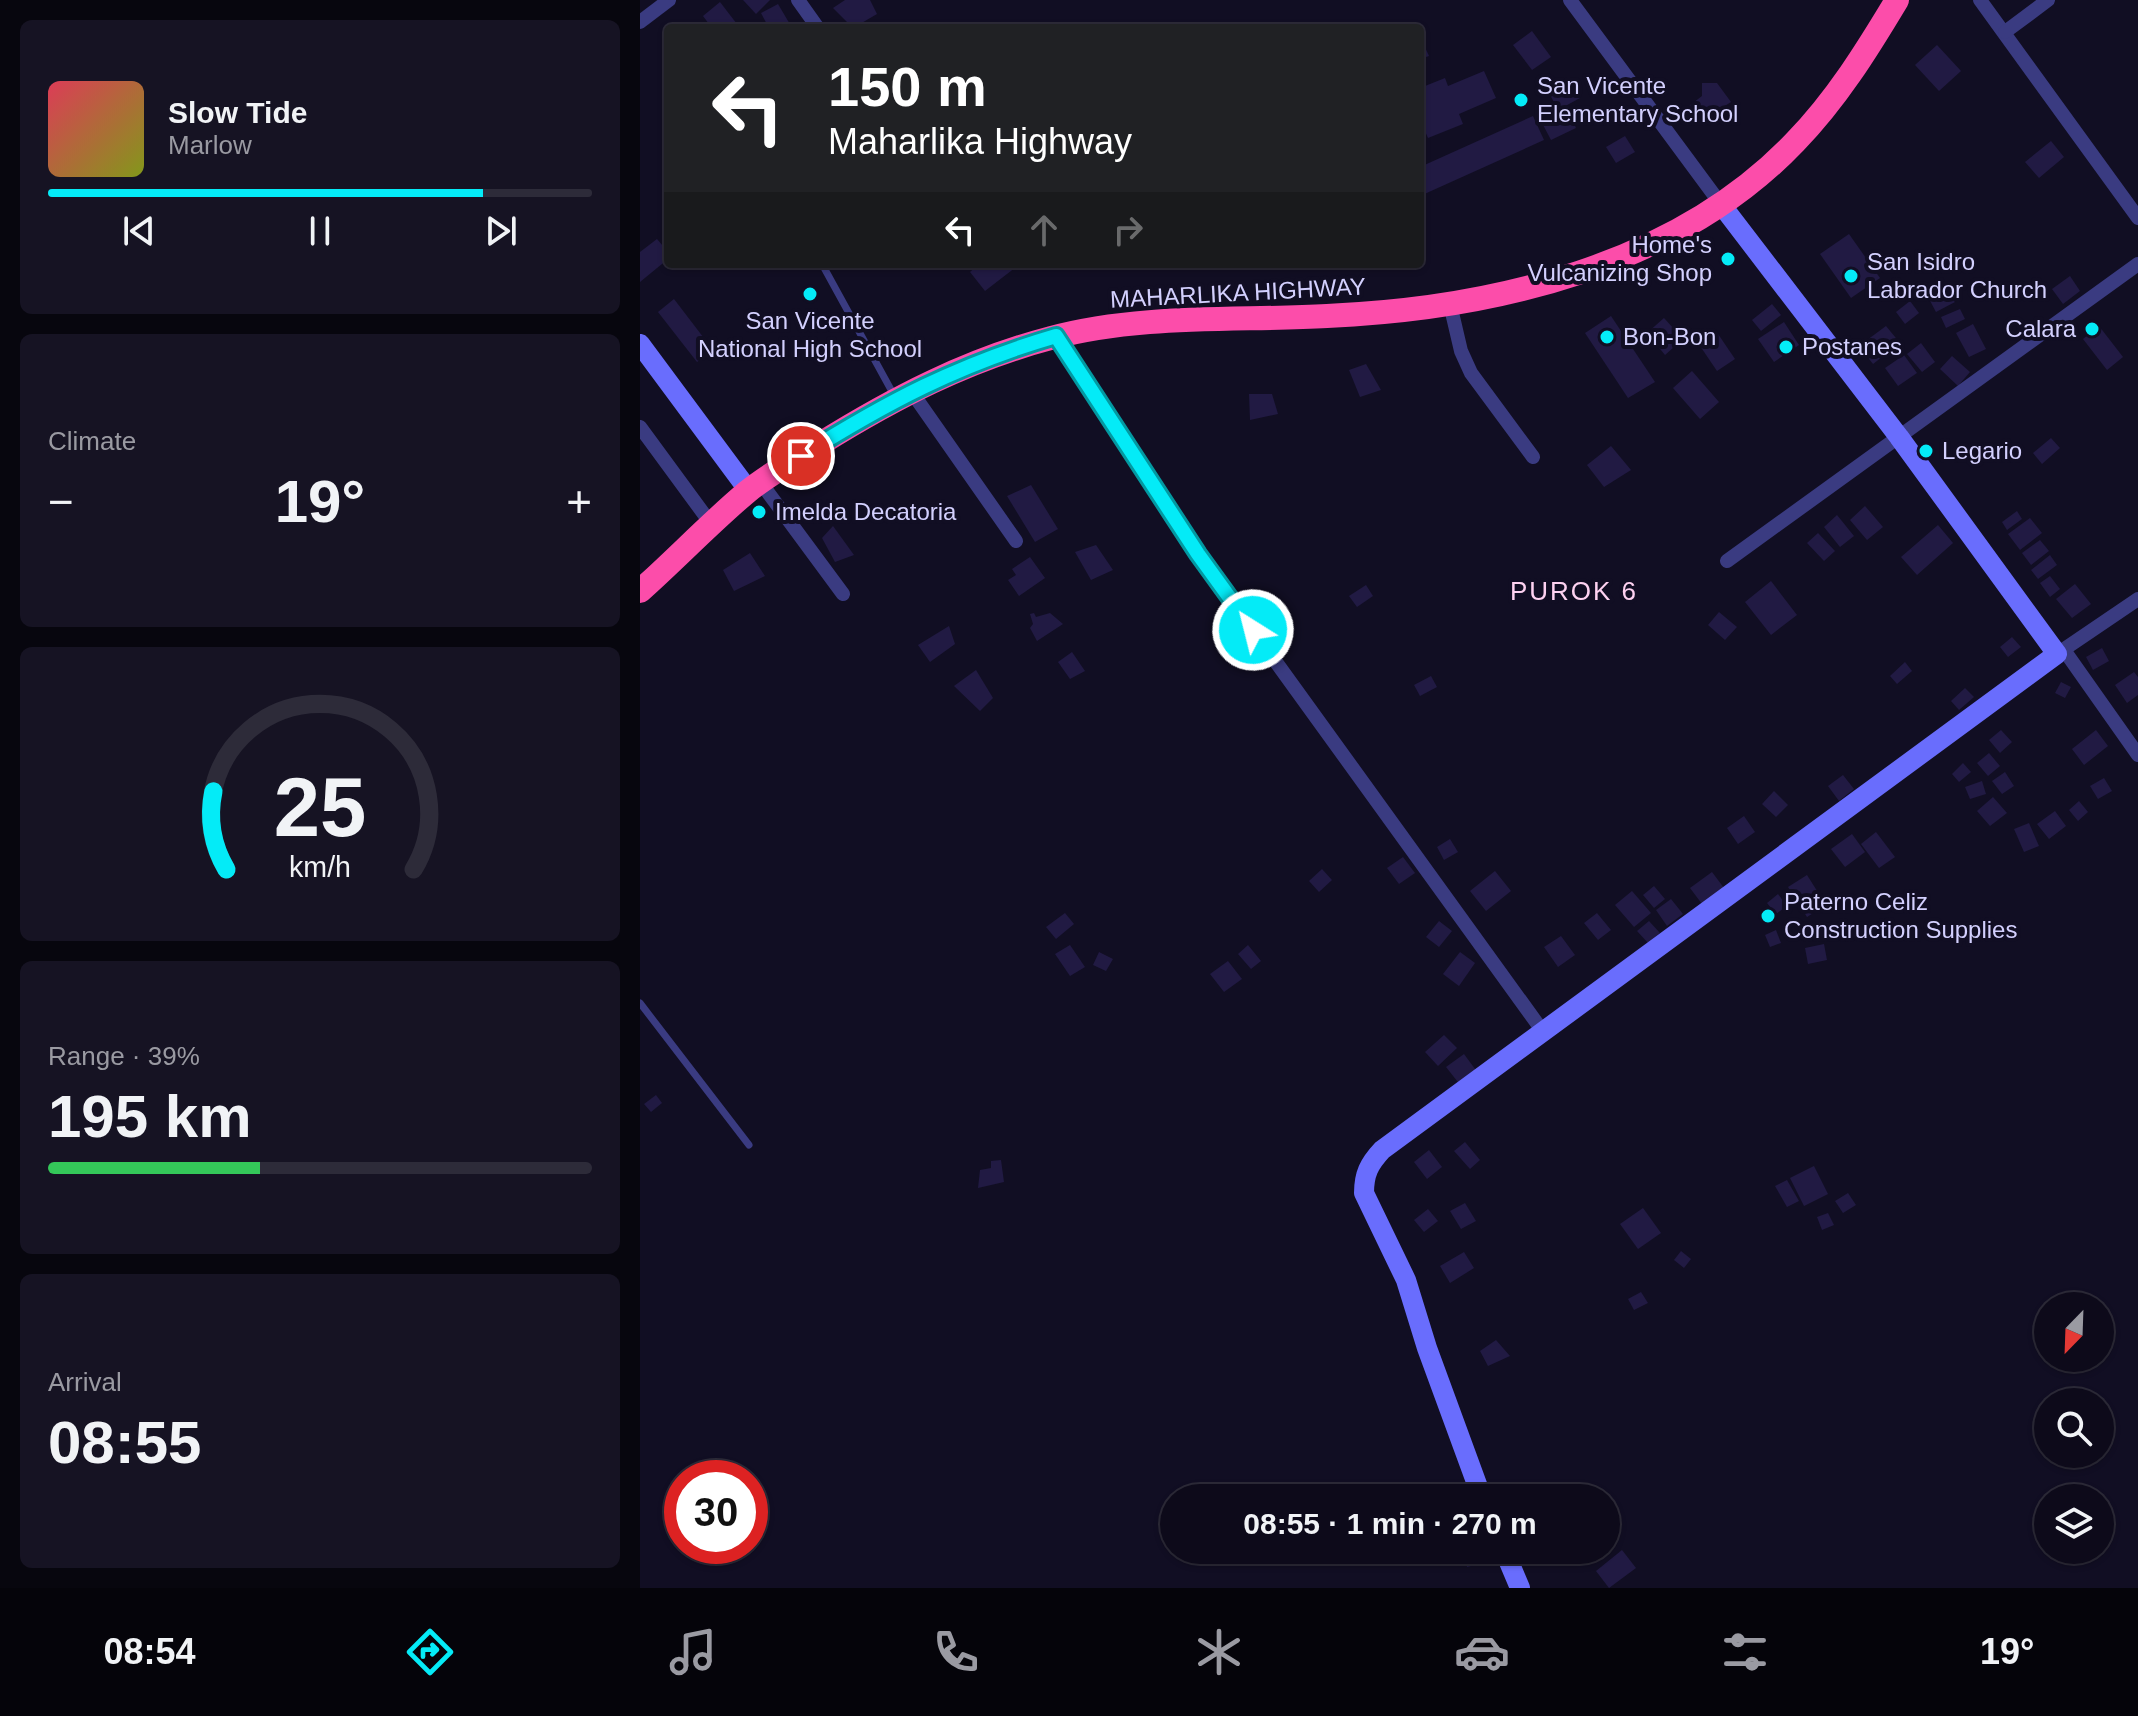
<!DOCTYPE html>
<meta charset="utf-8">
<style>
:root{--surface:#0d0a1a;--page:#161323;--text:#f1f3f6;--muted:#9a9aa2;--line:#2d2b39;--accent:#04ebf7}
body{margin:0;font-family:Arial,sans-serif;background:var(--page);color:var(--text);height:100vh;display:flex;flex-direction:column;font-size:30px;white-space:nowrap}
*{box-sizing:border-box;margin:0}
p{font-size:26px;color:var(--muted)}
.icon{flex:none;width:44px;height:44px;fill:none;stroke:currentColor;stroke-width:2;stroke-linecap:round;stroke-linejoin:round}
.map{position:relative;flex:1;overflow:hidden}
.sheet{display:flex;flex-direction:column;gap:20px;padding:20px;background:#07060e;width:640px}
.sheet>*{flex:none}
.banner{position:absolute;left:24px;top:24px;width:760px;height:244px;border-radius:8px;box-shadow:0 2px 6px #0004,0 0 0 2px var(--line);background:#202124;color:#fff;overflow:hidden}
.needle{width:52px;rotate:203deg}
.fabs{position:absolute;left:1394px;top:1292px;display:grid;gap:16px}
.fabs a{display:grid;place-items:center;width:80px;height:80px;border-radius:50%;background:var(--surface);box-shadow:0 2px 6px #0004,0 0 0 2px var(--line);font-size:40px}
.speed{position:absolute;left:24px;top:1460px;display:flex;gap:16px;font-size:40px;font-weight:700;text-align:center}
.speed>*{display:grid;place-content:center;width:104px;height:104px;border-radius:50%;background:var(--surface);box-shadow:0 2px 6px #0004,0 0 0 2px var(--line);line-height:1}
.speed .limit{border:12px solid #d22;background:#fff;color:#111}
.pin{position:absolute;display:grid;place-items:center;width:68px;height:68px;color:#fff;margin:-34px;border:4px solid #fff;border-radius:50%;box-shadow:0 2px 8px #0007}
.me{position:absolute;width:88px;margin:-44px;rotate:324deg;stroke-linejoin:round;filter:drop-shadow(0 0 6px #0008)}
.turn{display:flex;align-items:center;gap:28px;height:168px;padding:0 32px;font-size:36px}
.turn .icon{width:104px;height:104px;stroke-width:2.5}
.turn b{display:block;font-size:56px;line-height:68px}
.lanes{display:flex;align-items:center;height:76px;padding:0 32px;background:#0003;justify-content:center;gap:40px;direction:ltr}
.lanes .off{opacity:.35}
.big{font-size:60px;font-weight:700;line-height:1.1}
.sheet .widget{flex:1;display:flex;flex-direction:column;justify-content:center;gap:12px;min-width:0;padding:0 28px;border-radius:12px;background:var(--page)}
.sheet .dial{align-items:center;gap:0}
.dial svg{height:208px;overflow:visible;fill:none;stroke:var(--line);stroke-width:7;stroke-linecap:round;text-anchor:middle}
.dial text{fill:var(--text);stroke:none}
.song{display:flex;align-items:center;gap:24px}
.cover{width:96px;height:96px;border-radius:12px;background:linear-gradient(135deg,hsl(350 70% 55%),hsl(70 70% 35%))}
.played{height:8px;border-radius:4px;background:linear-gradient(90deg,var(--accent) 80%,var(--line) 80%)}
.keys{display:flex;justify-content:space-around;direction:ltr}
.heat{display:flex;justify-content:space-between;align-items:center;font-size:44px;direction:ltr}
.charge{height:12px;border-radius:6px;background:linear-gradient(90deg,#34c759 39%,var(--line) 0)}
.trip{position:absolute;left:520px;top:1484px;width:460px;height:80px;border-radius:40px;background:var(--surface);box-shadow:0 2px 6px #0004,0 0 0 2px var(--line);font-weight:700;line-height:80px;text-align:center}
.dock{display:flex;height:128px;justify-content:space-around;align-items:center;background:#05040a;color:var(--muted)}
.dock .icon{width:56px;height:56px}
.dock .selected{color:var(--accent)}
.dock b{font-size:36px;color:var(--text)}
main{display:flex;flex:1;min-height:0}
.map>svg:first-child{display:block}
</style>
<main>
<section class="sheet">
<div class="widget">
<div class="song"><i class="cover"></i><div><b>Slow Tide</b><p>Marlow</p></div></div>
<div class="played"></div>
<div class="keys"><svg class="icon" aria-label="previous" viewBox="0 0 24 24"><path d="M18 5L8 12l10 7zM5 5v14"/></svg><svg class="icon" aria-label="pause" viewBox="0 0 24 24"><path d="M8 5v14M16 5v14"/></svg><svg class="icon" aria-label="next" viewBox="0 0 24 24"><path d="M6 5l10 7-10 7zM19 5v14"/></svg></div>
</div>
<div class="widget"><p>Climate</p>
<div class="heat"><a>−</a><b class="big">19°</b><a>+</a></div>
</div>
<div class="widget dial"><svg viewBox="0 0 100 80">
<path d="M14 69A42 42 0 1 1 86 69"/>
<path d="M14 69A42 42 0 0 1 9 39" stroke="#04ebf7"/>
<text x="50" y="56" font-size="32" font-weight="700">25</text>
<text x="50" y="72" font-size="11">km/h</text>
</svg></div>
<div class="widget"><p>Range · 39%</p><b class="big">195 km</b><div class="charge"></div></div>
<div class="widget"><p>Arrival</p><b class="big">08:55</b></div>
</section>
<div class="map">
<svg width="1498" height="1588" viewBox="0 0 1498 1588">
<rect width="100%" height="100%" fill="#110e23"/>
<g fill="#211a43">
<polygon points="103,0 130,0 116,14"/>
<polygon points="205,0 230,0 237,14 213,28 193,8"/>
<polygon points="80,2 100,28 72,28 63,16"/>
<polygon points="138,4 151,26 148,28 129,28 121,13"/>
<polygon points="892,31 911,57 892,70 873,45"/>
<polygon points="780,36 789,56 780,59"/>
<polygon points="1297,45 1321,71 1299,91 1275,65"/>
<polygon points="844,71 856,98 819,114 823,124 788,138 780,120 780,88 805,78 808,86"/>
<polygon points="930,80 940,98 918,110 908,91"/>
<polygon points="1062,83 1077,83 1091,102 1061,121 1049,106 1062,96"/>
<polygon points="927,109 936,128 911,140 901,121"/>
<polygon points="893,116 904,140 780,196 780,167"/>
<polygon points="985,136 995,152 976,163 966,147"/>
<polygon points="1411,141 1424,157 1399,178 1385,162"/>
<polygon points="1209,234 1240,278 1211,298 1180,254"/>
<polygon points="17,239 28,252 28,259 0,282 0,252"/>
<polygon points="339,264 380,264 345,291 330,272"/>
<polygon points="1430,276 1440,291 1423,304 1412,289"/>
<polygon points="1308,287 1315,302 1296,312 1288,297"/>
<polygon points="34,299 73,350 57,362 18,312"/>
<polygon points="1270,301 1279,313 1265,324 1256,312"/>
<polygon points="1132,304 1141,315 1121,331 1112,320"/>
<polygon points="1320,309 1325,319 1306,328 1301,317"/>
<polygon points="971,316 1015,382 988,398 945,333"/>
<polygon points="1024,318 1043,339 1025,355 1007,333"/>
<polygon points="1144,322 1159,345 1134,362 1118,339"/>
<polygon points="1333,324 1346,349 1329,357 1316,333"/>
<polygon points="1246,326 1260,343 1233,364 1219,346"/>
<polygon points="1459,326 1483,357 1467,370 1443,339"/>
<polygon points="1076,331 1095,359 1077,371 1058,343"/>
<polygon points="1281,343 1295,362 1282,372 1267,354"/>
<polygon points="1264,355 1277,373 1258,386 1245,368"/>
<polygon points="1312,356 1330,372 1318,386 1300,369"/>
<polygon points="726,364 741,390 720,397 709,370"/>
<polygon points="1052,371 1079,402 1060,419 1033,388"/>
<polygon points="609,394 632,394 638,414 610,420"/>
<polygon points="1411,438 1420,448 1402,464 1393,453"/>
<polygon points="971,446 991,470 964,487 947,465"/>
<polygon points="391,485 418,529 395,542 367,496"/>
<polygon points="1225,506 1243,527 1227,540 1210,520"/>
<polygon points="1377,511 1382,519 1367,530 1362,522"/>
<polygon points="1197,515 1214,536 1200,547 1184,527"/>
<polygon points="1390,518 1402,533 1380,550 1368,534"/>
<polygon points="1298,525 1313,543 1277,575 1261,557"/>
<polygon points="193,526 214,555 195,562 182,538"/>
<polygon points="1178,533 1195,551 1184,561 1167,543"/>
<polygon points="1400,540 1409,551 1391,565 1382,553"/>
<polygon points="456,545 473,570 451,580 435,552"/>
<polygon points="110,553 125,576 94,591 83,570"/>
<polygon points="1410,555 1417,565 1398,579 1391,570"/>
<polygon points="390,557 405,578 379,596 368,580 376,575 372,569"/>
<polygon points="1410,576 1420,589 1410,597 1400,583"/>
<polygon points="1131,581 1157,615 1131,635 1105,602"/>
<polygon points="1435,584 1451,604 1432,618 1416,599"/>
<polygon points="726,585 733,596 717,607 709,596"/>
<polygon points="1079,612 1097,627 1085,640 1068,625"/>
<polygon points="394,613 396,617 410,613 423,624 397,641 390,628 393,624 390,614"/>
<polygon points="309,626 315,644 290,662 278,645"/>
<polygon points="1372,637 1381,647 1368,657 1360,647"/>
<polygon points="1462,648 1469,661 1453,670 1446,657"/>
<polygon points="432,652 445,671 430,679 418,662"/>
<polygon points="1265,662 1272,671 1257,684 1250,676"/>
<polygon points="336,670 353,698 340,711 314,686"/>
<polygon points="1494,672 1498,677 1498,695 1487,703 1475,685"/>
<polygon points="791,676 797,687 780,696 774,685"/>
<polygon points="1421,682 1431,687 1425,698 1415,693"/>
<polygon points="1325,688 1334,697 1319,710 1311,701"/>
<polygon points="1361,730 1372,742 1360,753 1349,740"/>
<polygon points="1456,730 1468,746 1444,765 1432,749"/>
<polygon points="1349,753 1360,766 1348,776 1337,763"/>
<polygon points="1323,763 1331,772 1319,782 1312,774"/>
<polygon points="1365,772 1374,786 1362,794 1352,781"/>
<polygon points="1203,775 1214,789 1199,801 1188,786"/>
<polygon points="1464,778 1472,791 1458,799 1450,786"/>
<polygon points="1342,781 1346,794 1330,799 1325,787"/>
<polygon points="1134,791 1148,805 1136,817 1122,804"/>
<polygon points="1353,797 1367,813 1350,826 1337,811"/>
<polygon points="1439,801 1448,812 1438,821 1429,810"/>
<polygon points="1415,811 1426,826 1409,839 1397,824"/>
<polygon points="1104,816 1115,832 1098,844 1087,828"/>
<polygon points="1389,823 1399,846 1384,852 1374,829"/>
<polygon points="1236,832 1255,857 1239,868 1221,844"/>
<polygon points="1212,834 1225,852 1205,867 1191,849"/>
<polygon points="810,839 818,852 804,860 797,847"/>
<polygon points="763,857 775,873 759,884 747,868"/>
<polygon points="682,869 692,880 679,892 669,881"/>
<polygon points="855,871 871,891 846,911 830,891"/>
<polygon points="1072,872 1090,896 1068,912 1050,888"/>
<polygon points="1167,875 1186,905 1167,917 1148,887"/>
<polygon points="1014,886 1025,899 1014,908 1003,895"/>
<polygon points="992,891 1011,913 994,927 975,905"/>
<polygon points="1138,894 1147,906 1136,914 1127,903"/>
<polygon points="1031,899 1043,914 1027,926 1016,910"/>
<polygon points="425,913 434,924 416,939 406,927"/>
<polygon points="957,913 971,930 958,940 944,923"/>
<polygon points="799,921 812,931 799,947 786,937"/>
<polygon points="1009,921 1020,933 1008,943 997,931"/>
<polygon points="1136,930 1141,943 1130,947 1125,935"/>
<polygon points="921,936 935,955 918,967 904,947"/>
<polygon points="1184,944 1187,960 1168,964 1165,948"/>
<polygon points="430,945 445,967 430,976 415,954"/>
<polygon points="608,945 621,961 611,969 598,954"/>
<polygon points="459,952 473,959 466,971 453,965"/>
<polygon points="820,952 835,963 819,986 803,974"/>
<polygon points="588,961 602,979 584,992 570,974"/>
<polygon points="804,1035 817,1048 798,1066 785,1052"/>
<polygon points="824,1054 838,1073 821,1086 806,1067"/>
<polygon points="16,1095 22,1103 11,1112 4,1104"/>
<polygon points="825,1142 840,1160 830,1169 814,1151"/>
<polygon points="789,1150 802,1167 787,1179 774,1162"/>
<polygon points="361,1160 364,1182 338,1188 340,1170 351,1168 351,1161"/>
<polygon points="1174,1166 1188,1194 1164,1206 1150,1178"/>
<polygon points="1147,1180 1159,1201 1147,1207 1135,1186"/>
<polygon points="1208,1193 1216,1205 1203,1213 1195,1201"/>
<polygon points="825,1203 836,1221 821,1229 810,1211"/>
<polygon points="1003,1208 1021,1233 998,1249 980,1224"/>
<polygon points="788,1209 798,1221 784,1232 774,1220"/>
<polygon points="1188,1213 1194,1225 1182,1230 1177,1217"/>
<polygon points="1041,1251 1051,1259 1044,1268 1034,1260"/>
<polygon points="824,1252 834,1268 810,1283 800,1266"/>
<polygon points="1001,1292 1008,1303 994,1310 988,1299"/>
<polygon points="856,1340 870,1356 848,1366 840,1351"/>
<polygon points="836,1550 839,1564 827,1567 824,1551"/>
<polygon points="982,1550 996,1568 969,1588 956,1571"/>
</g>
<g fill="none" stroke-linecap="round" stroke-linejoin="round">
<g stroke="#3a3b81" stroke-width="7">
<polyline points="182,264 255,397"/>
<polyline points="0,1003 109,1145"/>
</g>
<g stroke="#3a3b81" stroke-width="14">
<polyline points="158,0 178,28"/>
<polyline points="930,0 1080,203"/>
<polyline points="1340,0 1498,218"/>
<polyline points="0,22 29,0"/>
<polyline points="1365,32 1408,0"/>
<polyline points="810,304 821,351 831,373 893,457"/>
<polyline points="416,336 558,554 904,1033"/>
<polyline points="271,391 376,541"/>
<polyline points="0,427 72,525"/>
<polyline points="121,483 203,594"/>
<polyline points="1087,561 1498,264"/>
<polyline points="1424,650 1498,755"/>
<polyline points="1417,654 1498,599"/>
</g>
<g stroke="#696dfd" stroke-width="20">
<polyline points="0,344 109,491"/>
<path d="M842,1498L787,1348L766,1280L724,1193C724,1174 729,1164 742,1150L1417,654L1259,437L1080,203"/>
<polyline points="864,1550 880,1588"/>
</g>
<path stroke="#fc4daa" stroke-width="24" d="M0,591C36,559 70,523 107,492C129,474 156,459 180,444C254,398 327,360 411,338C500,314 596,321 687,316C852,309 1037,266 1155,142C1196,100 1227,50 1257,0"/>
</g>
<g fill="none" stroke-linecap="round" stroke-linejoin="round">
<g stroke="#0399a1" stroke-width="20">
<path id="route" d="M161,456C247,402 317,365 416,336L558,554L613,630"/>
</g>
<use href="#route" stroke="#04ebf7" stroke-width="14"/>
</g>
<g fill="#04ebf7" stroke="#110e23" stroke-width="3">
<circle cx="881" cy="100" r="8"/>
<circle cx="1088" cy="259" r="8"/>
<circle cx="1211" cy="276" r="8"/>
<circle cx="170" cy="294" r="8"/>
<circle cx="1452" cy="329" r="8"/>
<circle cx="967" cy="337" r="8"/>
<circle cx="1146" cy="347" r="8"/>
<circle cx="1286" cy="451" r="8"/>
<circle cx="119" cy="512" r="8"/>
<circle cx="1128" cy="916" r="8"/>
</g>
<g text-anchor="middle" stroke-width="8" stroke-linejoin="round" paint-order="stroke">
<g font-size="24" fill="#d3d0fe" stroke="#110e23" text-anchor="start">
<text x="897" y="94">San Vicente<tspan x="897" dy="28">Elementary School</tspan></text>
<text x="1072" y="253" text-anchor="end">Home's<tspan x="1072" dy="28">Vulcanizing Shop</tspan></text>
<text x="1227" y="270">San Isidro<tspan x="1227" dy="28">Labrador Church</tspan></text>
<text x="170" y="329" text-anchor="middle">San Vicente<tspan x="170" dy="28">National High School</tspan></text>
<text x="1436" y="337" text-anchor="end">Calara</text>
<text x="983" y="345">Bon-Bon</text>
<text x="1162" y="355">Postanes</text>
<text x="1302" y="459">Legario</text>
<text x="135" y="520">Imelda Decatoria</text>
<text x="1144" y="910">Paterno Celiz<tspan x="1144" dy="28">Construction Supplies</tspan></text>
</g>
<g font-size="24" fill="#d3d0fe" stroke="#110e23">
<text transform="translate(598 293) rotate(-3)" y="8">MAHARLIKA HIGHWAY</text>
</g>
<g font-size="26" letter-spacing="2" fill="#fed2f1" stroke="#110e23">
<text x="934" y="600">PUROK 6</text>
</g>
</g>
</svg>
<div class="fabs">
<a><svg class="needle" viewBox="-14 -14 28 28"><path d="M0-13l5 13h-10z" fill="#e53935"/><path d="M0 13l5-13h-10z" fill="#9a9aa2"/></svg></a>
<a><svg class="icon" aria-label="search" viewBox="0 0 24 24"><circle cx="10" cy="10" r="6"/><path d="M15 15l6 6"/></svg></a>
<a><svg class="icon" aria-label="layers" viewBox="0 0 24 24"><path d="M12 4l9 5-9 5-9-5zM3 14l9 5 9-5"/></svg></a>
</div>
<div class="speed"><div class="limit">30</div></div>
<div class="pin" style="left:161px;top:456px;background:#d93025"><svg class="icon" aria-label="arrive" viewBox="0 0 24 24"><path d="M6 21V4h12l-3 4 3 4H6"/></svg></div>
<svg class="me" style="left:613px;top:630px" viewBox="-20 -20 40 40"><circle r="17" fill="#04ebf7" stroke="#fff" stroke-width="3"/><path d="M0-11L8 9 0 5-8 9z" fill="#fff"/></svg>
<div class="trip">08:55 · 1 min · 270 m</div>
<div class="banner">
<div class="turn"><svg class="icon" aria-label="left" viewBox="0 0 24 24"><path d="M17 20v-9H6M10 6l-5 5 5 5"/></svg><div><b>150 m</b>Maharlika Highway</div></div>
<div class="lanes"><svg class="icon" aria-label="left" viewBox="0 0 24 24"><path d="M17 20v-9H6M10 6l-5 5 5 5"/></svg><svg class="icon off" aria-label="ahead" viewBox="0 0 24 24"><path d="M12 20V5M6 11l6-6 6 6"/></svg><svg class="icon off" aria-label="right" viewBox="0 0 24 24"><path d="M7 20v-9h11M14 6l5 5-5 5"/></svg></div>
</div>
</div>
</main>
<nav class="dock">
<b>08:54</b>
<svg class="icon selected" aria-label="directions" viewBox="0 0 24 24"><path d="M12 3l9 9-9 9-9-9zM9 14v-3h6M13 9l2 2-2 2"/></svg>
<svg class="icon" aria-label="music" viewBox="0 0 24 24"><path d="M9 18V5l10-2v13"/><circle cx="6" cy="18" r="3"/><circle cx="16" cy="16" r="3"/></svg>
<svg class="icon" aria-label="phone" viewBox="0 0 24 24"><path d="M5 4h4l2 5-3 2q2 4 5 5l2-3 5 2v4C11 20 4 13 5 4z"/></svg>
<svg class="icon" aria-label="climate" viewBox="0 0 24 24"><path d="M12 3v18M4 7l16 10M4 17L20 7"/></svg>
<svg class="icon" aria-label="car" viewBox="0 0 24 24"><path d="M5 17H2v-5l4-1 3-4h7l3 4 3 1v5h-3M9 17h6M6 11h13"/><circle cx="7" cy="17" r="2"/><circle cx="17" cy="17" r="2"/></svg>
<svg class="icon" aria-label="filters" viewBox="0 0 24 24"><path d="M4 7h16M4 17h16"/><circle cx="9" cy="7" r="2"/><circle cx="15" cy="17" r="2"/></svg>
<b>19°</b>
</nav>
